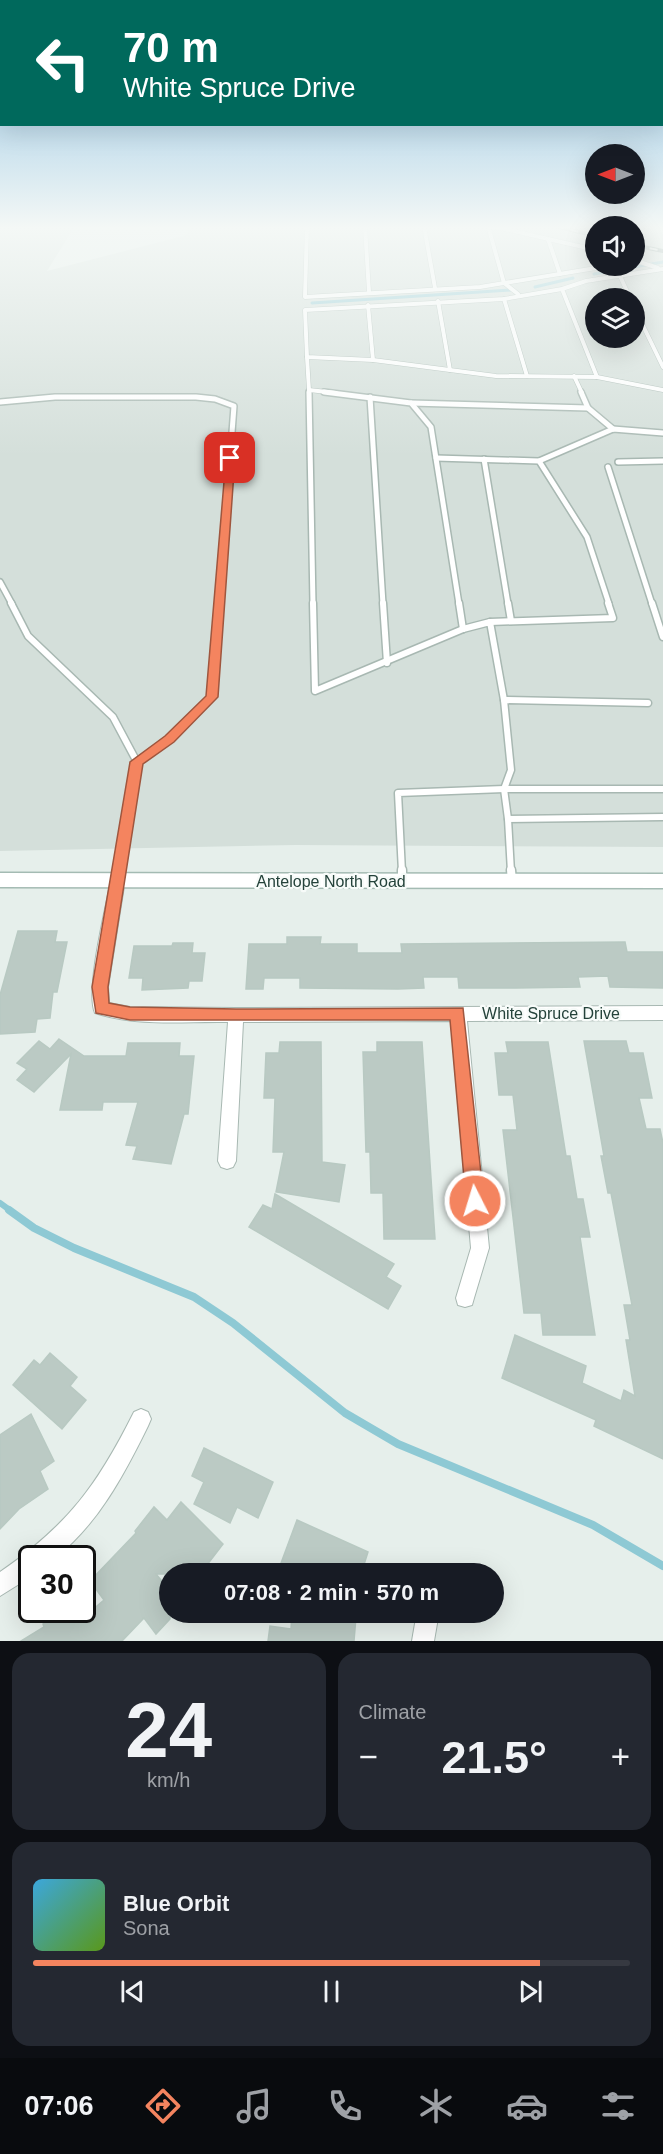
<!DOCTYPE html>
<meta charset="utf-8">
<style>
:root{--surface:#171b24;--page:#242831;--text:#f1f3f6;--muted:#9ea1a6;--line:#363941;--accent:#f4845f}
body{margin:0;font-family:Helvetica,sans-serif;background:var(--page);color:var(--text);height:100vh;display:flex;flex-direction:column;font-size:22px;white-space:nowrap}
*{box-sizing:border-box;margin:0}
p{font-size:20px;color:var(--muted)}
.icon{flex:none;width:33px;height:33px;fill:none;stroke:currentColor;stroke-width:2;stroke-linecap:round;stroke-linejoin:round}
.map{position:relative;height:1641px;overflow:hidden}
.panel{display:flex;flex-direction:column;gap:12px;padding:12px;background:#0d0f14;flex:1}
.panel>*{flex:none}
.guide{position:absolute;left:0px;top:0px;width:663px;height:126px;box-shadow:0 6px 24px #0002;background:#00695c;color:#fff;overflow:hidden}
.needle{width:39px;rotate:270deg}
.fabs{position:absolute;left:585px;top:144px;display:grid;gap:12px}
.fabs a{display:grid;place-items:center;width:60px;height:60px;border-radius:50%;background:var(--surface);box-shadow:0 6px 24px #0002;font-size:30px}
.speed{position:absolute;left:18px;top:1545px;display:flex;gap:12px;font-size:30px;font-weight:700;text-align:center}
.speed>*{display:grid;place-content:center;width:78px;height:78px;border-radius:50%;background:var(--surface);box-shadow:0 6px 24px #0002;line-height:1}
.speed .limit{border:3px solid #111;border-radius:9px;background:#fff;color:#111}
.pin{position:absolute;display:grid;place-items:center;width:51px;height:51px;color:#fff;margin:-26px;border-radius:12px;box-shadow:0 3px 9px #0006}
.me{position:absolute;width:66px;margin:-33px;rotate:355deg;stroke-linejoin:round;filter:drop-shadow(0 0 4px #0008)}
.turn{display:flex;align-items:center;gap:21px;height:126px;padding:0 24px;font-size:27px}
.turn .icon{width:78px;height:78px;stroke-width:2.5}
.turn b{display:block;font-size:42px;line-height:51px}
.big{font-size:45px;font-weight:800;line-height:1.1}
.panel .tile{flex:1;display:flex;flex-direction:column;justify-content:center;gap:9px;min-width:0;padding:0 21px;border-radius:18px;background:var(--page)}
.panel .dial{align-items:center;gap:0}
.dial b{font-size:78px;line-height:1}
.song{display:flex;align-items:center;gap:18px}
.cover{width:72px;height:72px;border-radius:9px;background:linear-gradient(135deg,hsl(200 70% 55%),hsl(90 70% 35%))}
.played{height:6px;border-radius:3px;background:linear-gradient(90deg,var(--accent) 85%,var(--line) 85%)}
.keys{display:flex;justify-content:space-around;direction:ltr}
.heat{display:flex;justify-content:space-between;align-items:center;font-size:33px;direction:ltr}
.panel .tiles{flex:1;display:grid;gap:12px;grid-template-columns:1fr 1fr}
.tile:last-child{grid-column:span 2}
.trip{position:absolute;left:159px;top:1563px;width:345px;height:60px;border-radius:30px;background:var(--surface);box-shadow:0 6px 24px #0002;font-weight:800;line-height:60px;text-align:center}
.dock{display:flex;height:96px;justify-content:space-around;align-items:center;background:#090b0e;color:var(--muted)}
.dock .icon{width:42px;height:42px}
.dock .selected{color:var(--accent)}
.dock b{font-size:27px;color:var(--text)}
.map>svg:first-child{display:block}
</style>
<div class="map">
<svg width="663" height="1641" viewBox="0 0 663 1641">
<rect width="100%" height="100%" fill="#e6efeb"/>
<path fill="#d4dfda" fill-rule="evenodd" d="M0,226H75L47,271L187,235L190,226H663V847L295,845L0,851ZM596,226H634V266H596ZM596,298H634V338H596Z"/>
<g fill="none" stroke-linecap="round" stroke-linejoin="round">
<g stroke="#8ec9d4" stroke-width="3">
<polyline points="594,274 663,262"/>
<polyline points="535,287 573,278"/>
<polyline points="312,303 511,290"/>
</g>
<polyline stroke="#8ec9d4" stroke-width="6" points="0,1203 11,1211"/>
<polyline stroke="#8ec9d4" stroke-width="8" points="9,1210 34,1228 74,1248 194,1297 233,1323 345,1413 398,1444 593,1525 663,1566"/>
</g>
<g fill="#bbcac4" stroke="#b8c9c2" stroke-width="1.5">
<polygon points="18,931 57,931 55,942 67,942 57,992 53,992 50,1018 37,1019 35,1032 0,1034 0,995"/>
<polygon points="287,937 321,937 320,944 357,944 357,953 402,953 401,944 625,942 627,952 663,952 663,988 610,987 608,976 578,977 580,987 516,988 459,988 458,977 423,977 424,988 398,989 300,988 300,978 264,978 263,989 246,989 249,944 287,944"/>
<polygon points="173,943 193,943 192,953 205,953 202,981 189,981 188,988 142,990 143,978 129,978 134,946 172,946"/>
<polygon points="59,1039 84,1056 126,1056 128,1043 180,1043 179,1056 194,1056 188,1114 184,1114 171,1164 133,1159 137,1146 126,1145 138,1102 103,1102 102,1110 60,1110 71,1054 34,1092 17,1080 27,1069 17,1063 39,1041 50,1049"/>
<polygon points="584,1041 626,1041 629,1053 643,1053 652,1098 639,1098 646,1129 660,1129 663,1143 663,1459 594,1426 596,1420 502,1378 515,1335 586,1366 582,1383 621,1401 624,1390 635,1396 626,1340 630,1340 624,1305 632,1305 611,1193 608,1193 601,1156 604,1156"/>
<polygon points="280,1042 321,1042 322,1162 345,1165 339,1202 276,1192 284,1152 273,1152 275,1098 264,1098 266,1053 279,1053"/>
<polygon points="377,1042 422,1042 435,1239 384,1239 383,1193 371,1193 370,1152 366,1152 363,1052 377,1052"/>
<polygon points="506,1042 548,1042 566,1156 570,1156 577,1199 583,1199 590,1237 580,1237 595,1335 543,1335 541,1313 524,1313 503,1130 517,1130 513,1095 499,1095 495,1053 508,1053"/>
<polygon points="275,1194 394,1264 386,1277 401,1286 388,1309 249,1227 263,1205 272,1209"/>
<polygon points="50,1353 77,1377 70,1386 86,1400 62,1429 13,1385 34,1360 40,1365"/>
<polygon points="31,1414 54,1461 40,1471 48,1489 19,1509 0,1529 0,1435"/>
<polygon points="204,1448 273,1482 258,1518 237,1507 230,1523 194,1504 204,1482 192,1476"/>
<polygon points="181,1502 223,1544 200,1574 156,1574 170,1591 170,1619 156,1634 144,1618 122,1641 21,1641 44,1627 43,1624 60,1610 72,1610 78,1622 104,1600 90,1581 136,1533 135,1531 154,1507 167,1520"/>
<polygon points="297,1520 368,1552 361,1574 277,1574"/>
<polygon points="292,1612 356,1617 354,1641 268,1641 270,1626 291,1629"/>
</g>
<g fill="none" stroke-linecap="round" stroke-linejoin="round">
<g stroke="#a8b8b2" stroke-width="5">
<g id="service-far3">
<polyline points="307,226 305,297 480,287 608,266"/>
<polyline points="365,226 369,292"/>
<polyline points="424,226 435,288"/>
<polyline points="488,226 504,283 518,294"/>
<polyline points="492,226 596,250"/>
<polyline points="548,239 560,274"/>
<polyline points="634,260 658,268"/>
<polyline points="663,269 586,281 562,289 504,299 305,310 307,357 373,360 496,376 597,377 663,390"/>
<polyline points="620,276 630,298"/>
<polyline points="562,289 597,377"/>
<polyline points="504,299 527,376"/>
<polyline points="438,301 450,370"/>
<polyline points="368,305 373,360"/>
<polyline points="634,307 663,367"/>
<polyline points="307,357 309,390"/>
<polyline points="574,376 582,393"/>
<polyline points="309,393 309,390 336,393"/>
</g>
</g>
<g stroke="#a8b8b2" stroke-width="8">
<g id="service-far2">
<polyline points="309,392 313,604"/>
<polyline points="324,392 411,403 431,427 459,604"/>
<polyline points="581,392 588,408"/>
<polyline points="370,397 383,604"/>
<polyline points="0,402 55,397 196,397 215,399 234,406 219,604"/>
<polyline points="411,403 588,408 613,429"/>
<polyline points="436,458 539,461 587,537 609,604"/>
<polyline points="484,459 508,604"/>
<polyline points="539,461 613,429 663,433"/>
<polyline points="618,462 663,461"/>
<polyline points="608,467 652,604"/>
<polyline points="0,582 12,604"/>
</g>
</g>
<g stroke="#a8b8b2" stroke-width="9">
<g id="service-far1">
<polyline points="11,603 28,636 113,717 137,762 119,872"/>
<polyline points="313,603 315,691 463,629"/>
<polyline points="383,603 387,663"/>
<polyline points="459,603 463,629"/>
<polyline points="508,603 511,621"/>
<polyline points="652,603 663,637"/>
<polyline points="490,622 613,618 608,603"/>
<polyline points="463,629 490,622 504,700"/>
<polyline points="648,703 504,700 511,770 504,789 508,819 663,817"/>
<polyline points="137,762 169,739 212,697 219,603"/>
<polyline points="508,819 511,872"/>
<polyline points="402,872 398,793 504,789 663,789"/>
</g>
</g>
<g stroke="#a8b8b2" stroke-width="11">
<g id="service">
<polyline points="402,870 402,881"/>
<polyline points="511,870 512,881"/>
<polyline points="118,880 120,870"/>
</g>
</g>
<g stroke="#a8b8b2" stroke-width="2">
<g id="minor">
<path d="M118,875L123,876L125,880L108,987L109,1003L130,1007L236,1008L663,1006V1020L467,1021L489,1248L474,1298L472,1305L465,1307L458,1305L456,1298L471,1248L451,1021L243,1022L236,1161L233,1167L227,1169L221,1167L218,1161L228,1022C185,1021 137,1027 95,1013C85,991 106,907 111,880L113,876Z"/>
<path d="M141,1409L148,1412L151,1419L148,1426C124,1475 98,1524 55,1558H32V1576L0,1596V1572C68,1525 97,1486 134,1412Z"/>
<polygon points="417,1612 439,1612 434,1641 412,1641"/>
</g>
</g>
<g stroke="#a4bbb3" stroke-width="3">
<polygon id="secondary" points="0,873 663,874 663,888 0,887"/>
</g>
<use href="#service-far3" stroke="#fff" stroke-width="4"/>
<use href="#service-far2" stroke="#fff" stroke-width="5"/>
<use href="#service-far1" stroke="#fff" stroke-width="6"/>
<use href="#service" stroke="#fff" stroke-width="8"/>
<use href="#minor" fill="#fff" fill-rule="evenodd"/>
<use href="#secondary" fill="#fff" fill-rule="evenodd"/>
<g stroke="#5f7d75" stroke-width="4">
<g id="rail">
<polyline points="555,226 596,236"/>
<polyline points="634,245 663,251"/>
</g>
</g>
<use href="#rail" stroke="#f7fbf9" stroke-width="2" stroke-dasharray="8" stroke-linecap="butt"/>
</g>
<linearGradient id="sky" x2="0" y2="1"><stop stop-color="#84bce0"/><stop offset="0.5" stop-color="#f4f8f6"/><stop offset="1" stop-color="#f4f8f6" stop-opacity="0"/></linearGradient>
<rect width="663" height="456" fill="url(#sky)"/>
<polygon fill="#f4845f" stroke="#9f563e" stroke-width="1.5" points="230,456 235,458 218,697 174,742 143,764 108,987 109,1003 130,1007 236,1009 463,1008 484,1201 482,1207 475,1209 469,1207 466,1201 450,1020 130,1020 96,1013 92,987 130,762 165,736 206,696 226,458"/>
<g text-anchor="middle" stroke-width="4.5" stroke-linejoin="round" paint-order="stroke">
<g font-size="16" fill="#24423a" stroke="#f7fbf9">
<text x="331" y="887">Antelope North Road</text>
<text x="551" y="1019">White Spruce Drive</text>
</g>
</g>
</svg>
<div class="fabs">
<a><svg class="needle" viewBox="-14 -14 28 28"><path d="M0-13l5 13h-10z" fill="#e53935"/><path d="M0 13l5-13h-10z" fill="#9ea1a6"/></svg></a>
<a><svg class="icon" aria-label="sound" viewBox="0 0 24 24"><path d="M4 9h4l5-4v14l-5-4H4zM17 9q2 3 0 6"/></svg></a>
<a><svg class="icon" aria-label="layers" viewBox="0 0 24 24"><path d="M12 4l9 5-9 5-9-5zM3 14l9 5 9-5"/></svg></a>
</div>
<div class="speed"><div class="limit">30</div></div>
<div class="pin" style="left:230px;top:458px;background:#d93025"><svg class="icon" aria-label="arrive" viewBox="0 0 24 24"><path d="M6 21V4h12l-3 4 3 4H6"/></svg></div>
<svg class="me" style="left:475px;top:1201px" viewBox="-20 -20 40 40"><circle r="17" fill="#f4845f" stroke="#fff" stroke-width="3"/><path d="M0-11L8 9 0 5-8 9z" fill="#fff"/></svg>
<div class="trip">07:08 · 2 min · 570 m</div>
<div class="guide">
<div class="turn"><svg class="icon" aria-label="left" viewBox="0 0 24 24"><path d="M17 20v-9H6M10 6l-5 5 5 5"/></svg><div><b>70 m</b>White Spruce Drive</div></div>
</div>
</div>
<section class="panel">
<div class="tiles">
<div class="tile dial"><b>24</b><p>km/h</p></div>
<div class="tile"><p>Climate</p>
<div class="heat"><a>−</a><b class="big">21.5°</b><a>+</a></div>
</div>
<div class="tile">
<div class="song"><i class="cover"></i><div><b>Blue Orbit</b><p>Sona</p></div></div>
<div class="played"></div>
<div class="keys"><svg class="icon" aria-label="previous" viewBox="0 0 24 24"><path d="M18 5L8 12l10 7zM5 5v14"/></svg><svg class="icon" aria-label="pause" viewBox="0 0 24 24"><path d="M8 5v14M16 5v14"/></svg><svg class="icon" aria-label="next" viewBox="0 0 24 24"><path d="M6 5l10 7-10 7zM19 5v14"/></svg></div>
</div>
</div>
</section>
<nav class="dock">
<b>07:06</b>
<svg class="icon selected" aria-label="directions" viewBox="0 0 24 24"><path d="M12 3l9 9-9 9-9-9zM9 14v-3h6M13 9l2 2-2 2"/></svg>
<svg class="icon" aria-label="music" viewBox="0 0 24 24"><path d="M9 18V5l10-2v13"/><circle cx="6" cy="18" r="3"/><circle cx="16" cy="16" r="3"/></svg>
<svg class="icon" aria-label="phone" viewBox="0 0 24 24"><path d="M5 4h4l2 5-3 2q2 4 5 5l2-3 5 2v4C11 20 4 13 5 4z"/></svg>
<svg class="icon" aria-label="climate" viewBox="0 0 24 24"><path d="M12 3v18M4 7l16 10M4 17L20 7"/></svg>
<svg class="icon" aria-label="car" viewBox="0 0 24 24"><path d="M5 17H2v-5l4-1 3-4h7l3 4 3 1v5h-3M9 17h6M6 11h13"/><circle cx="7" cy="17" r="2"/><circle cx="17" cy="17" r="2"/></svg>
<svg class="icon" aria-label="filters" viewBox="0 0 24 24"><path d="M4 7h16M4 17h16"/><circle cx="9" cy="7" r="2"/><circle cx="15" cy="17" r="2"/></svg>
</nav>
